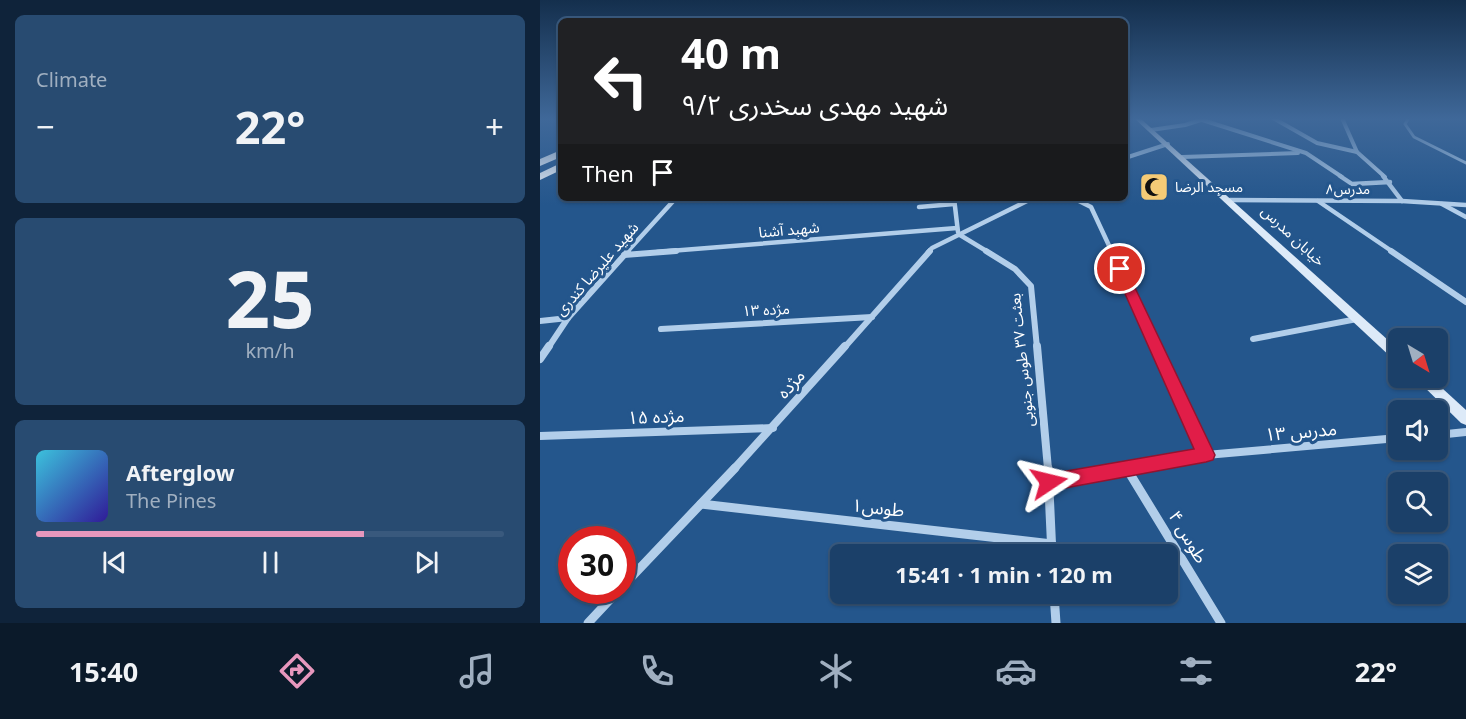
<!DOCTYPE html>
<meta charset="utf-8">
<style>
:root{--surface:#1b4069;--page:#284b71;--text:#f1f3f6;--muted:#a0afc0;--line:#39597d;--accent:#e797bd}
body{margin:0;font-family:"Noto Sans","Noto Sans Arabic",sans-serif;background:var(--page);color:var(--text);height:100vh;display:flex;flex-direction:column;font-size:22px;white-space:nowrap}
*{box-sizing:border-box;margin:0}
p{font-size:20px;color:var(--muted)}
.icon{flex:none;width:33px;height:33px;fill:none;stroke:currentColor;stroke-width:2;stroke-linecap:round;stroke-linejoin:round}
.map{position:relative;flex:1;overflow:hidden}
.drawer{display:flex;flex-direction:column;gap:15px;padding:15px;background:#0f233a;width:540px}
.drawer>*{flex:none}
.top-card{position:absolute;left:18px;top:18px;width:570px;height:183px;border-radius:9px;box-shadow:0 2px 4px #0004,0 0 0 2px var(--line);background:#202124;color:#fff;overflow:hidden}
.needle{width:39px;rotate:142deg}
.tools{position:absolute;left:848px;top:328px;display:grid;gap:12px}
.tools a{display:grid;place-items:center;width:60px;height:60px;border-radius:9px;background:var(--surface);box-shadow:0 2px 4px #0004,0 0 0 2px var(--line);font-size:30px}
.speed{position:absolute;left:18px;top:526px;display:flex;gap:12px;font-size:30px;font-weight:700;text-align:center}
.speed>*{display:grid;place-content:center;width:78px;height:78px;border-radius:50%;background:var(--surface);box-shadow:0 2px 4px #0004,0 0 0 2px var(--line);line-height:1}
.speed .limit{border:9px solid #d22;background:#fff;color:#111}
.pin{position:absolute;display:grid;place-items:center;width:51px;height:51px;color:#fff;margin:-26px;border:3px solid #fff;border-radius:50%;box-shadow:0 2px 6px #0007}
.me{position:absolute;width:66px;margin:-33px;rotate:80deg;stroke-linejoin:round;filter:drop-shadow(0 0 4px #0008)}
.turn{display:flex;align-items:center;gap:21px;height:126px;padding:0 24px;font-size:27px}
.turn .icon{width:78px;height:78px;stroke-width:2.5}
.turn b{display:block;font-size:42px;line-height:51px}
.then{display:flex;align-items:center;height:57px;padding:0 24px;background:#0003;gap:12px;font-size:22px}
.big{font-size:45px;font-weight:700;line-height:1.1}
.drawer .widget{flex:1;display:flex;flex-direction:column;justify-content:center;gap:9px;min-width:0;padding:0 21px;border-radius:9px;background:var(--page)}
.drawer .dial{align-items:center;gap:0}
.dial b{font-size:78px;line-height:1}
.song{display:flex;align-items:center;gap:18px}
.cover{width:72px;height:72px;border-radius:9px;background:linear-gradient(135deg,hsl(190 70% 55%),hsl(250 70% 35%))}
.played{height:6px;border-radius:3px;background:linear-gradient(90deg,var(--accent) 70%,var(--line) 70%)}
.keys{display:flex;justify-content:space-around;direction:ltr}
.heat{display:flex;justify-content:space-between;align-items:center;font-size:33px;direction:ltr}
.trip{position:absolute;left:290px;top:544px;width:348px;height:60px;border-radius:9px;background:var(--surface);box-shadow:0 2px 4px #0004,0 0 0 2px var(--line);font-weight:700;line-height:60px;text-align:center}
.tab-bar{display:flex;height:96px;justify-content:space-around;align-items:center;background:#0b1a2a;color:var(--muted)}
.tab-bar .icon{width:42px;height:42px}
.tab-bar .active{color:var(--accent)}
.tab-bar b{font-size:27px;color:var(--text)}
main{display:flex;flex:1;min-height:0}
.map>svg:first-child{display:block}
</style>
<main>
<section class="drawer">
<div class="widget"><p>Climate</p>
<div class="heat"><a>−</a><b class="big">22°</b><a>+</a></div>
</div>
<div class="widget dial"><b>25</b><p>km/h</p></div>
<div class="widget">
<div class="song"><i class="cover"></i><div><b>Afterglow</b><p>The Pines</p></div></div>
<div class="played"></div>
<div class="keys"><svg class="icon" aria-label="previous" viewBox="0 0 24 24"><path d="M18 5L8 12l10 7zM5 5v14"/></svg><svg class="icon" aria-label="pause" viewBox="0 0 24 24"><path d="M8 5v14M16 5v14"/></svg><svg class="icon" aria-label="next" viewBox="0 0 24 24"><path d="M6 5l10 7-10 7zM19 5v14"/></svg></div>
</div>
</section>
<div class="map">
<svg width="926" height="623" viewBox="0 0 926 623">
<rect width="100%" height="100%" fill="#24568c"/>
<g fill="none" stroke-linecap="round" stroke-linejoin="round">
<polyline stroke="#b2ceea" stroke-width="3" points="869,118 865,124 874,137 926,163"/>
<g stroke="#b2ceea" stroke-width="4">
<polyline points="656,118 766,153 802,177"/>
<polyline points="733,118 777,143 817,152 845,177"/>
<polyline points="802,118 817,152"/>
<polyline points="611,130 645,125 667,118"/>
<polyline points="642,157 758,153"/>
<polyline points="585,158 628,144"/>
</g>
<g stroke="#b2ceea" stroke-width="4.5">
<polyline points="800,176 812,184 850,182"/>
<polyline points="843,176 862,201"/>
<polyline points="414,198 418,232"/>
<polyline points="533,198 551,207 572,252"/>
<polyline points="690,200 862,201 926,205"/>
<polyline points="778,201 853,252"/>
<polyline points="902,204 926,217"/>
<polyline points="379,207 414,204"/>
<polyline points="420,235 448,252"/>
<polyline points="87,252 136,198"/>
<polyline points="117,252 417,228"/>
<polyline points="388,252 392,248 493,198"/>
</g>
<g stroke="#b2ceea" stroke-width="6">
<polyline points="446,251 475,269 491,286 497,348"/>
<polyline points="571,251 616,348"/>
<polyline points="851,251 926,302"/>
<polyline points="84,255 136,251"/>
<polyline points="0,321 28,318"/>
<polyline points="121,329 332,317"/>
<polyline points="713,339 817,319"/>
<polyline points="8,348 28,318 88,251"/>
<polyline points="304,348 390,251"/>
</g>
<g stroke="#b2ceea" stroke-width="8">
<polyline points="497,346 508,469"/>
<polyline points="616,346 666,455"/>
<polyline points="0,359 9,346"/>
<polyline points="897,435 926,432"/>
<polyline points="0,436 233,428"/>
<polyline points="194,469 305,346"/>
<polyline points="584,469 666,455 858,438"/>
</g>
<g stroke="#b2ceea" stroke-width="9">
<polyline points="508,468 512,555"/>
<polyline points="587,469 681,623"/>
<polyline points="509,482 593,468"/>
<polyline points="161,504 512,544"/>
<polyline points="82,587 195,468"/>
<polyline points="514,594 516,623"/>
<polyline points="48,623 78,591"/>
</g>
<g fill="#ddeaf8" fill-rule="evenodd">
<polygon points="594,118 600,118 858,349 858,361 853,359"/>
<polygon points="875,378 891,378 926,410 926,425 921,423"/>
</g>
<g fill="#f6fafe" fill-rule="evenodd">
<polygon points="21,150 21,157 0,166 0,159"/>
<polygon points="21,163 21,170 0,180 0,173"/>
</g>
</g>
<linearGradient id="sky" x2="0" y2="1"><stop stop-color="#142f4d"/><stop offset="0.58" stop-color="#3f6899"/><stop offset="1" stop-color="#3f6899" stop-opacity="0"/></linearGradient>
<rect width="926" height="205" fill="url(#sky)"/>
<polygon fill="#e11d48" stroke="#92132f" stroke-width="1.5" points="580,265 586,269 675,455 673,460 666,462 509,491 502,488 499,482 502,476 509,474 654,449 574,269"/>
<defs>
<g id="mosque-square" transform="scale(1.5)"><rect x="-9" y="-9" width="18" height="18" rx="4" fill="#f5cb76" stroke="#24568c"/><path d="M3.5-4.9A6 6 0 1 0 3.5 4.9A5 5 0 1 1 3.5-4.9Z" fill="#111"/></g>
</defs>
<g fill-rule="evenodd">
<use href="#mosque-square" x="614" y="187"/>
</g>
<g text-anchor="middle" stroke-width="6" stroke-linejoin="round" paint-order="stroke">
<g font-size="14" fill="#fff" stroke="#24568c" text-anchor="start">
<text x="635" y="192">مسجد الرضا</text>
</g>
<g font-size="14" fill="#fff" stroke="#24568c">
<text x="808" y="194">مدرس۸</text>
</g>
<g font-size="15" fill="#fff" stroke="#24568c">
<text transform="translate(249 230) rotate(-5)" y="5">شهبد آشنا</text>
<text transform="translate(753 236) rotate(43)" y="5">خیابان مدرس</text>
<text transform="translate(57 269) rotate(-49)" y="5">شهید علیرضا کندری</text>
<text transform="translate(226 310) rotate(-3)" y="5">مژده ۱۳</text>
<text transform="translate(482 360) rotate(-96)" y="5">بعثت ۳۷ طوس جنوبی</text>
</g>
<g font-size="18" fill="#fff" stroke="#24568c">
<text transform="translate(251 384) rotate(-48)" y="6">مژده</text>
<text transform="translate(116 417) rotate(-2)" y="6">مژده ۱۵</text>
<text transform="translate(761 432) rotate(-5)" y="6">مدرس ۱۳</text>
<text transform="translate(338 508) rotate(6)" y="6">طوس۱</text>
<text transform="translate(648 537) rotate(59)" y="6">طوس ۴</text>
</g>
</g>
</svg>
<div class="tools">
<a><svg class="needle" viewBox="-14 -14 28 28"><path d="M0-13l5 13h-10z" fill="#e53935"/><path d="M0 13l5-13h-10z" fill="#a0afc0"/></svg></a>
<a><svg class="icon" aria-label="sound" viewBox="0 0 24 24"><path d="M4 9h4l5-4v14l-5-4H4zM17 9q2 3 0 6"/></svg></a>
<a><svg class="icon" aria-label="search" viewBox="0 0 24 24"><circle cx="10" cy="10" r="6"/><path d="M15 15l6 6"/></svg></a>
<a><svg class="icon" aria-label="layers" viewBox="0 0 24 24"><path d="M12 4l9 5-9 5-9-5zM3 14l9 5 9-5"/></svg></a>
</div>
<div class="speed"><div class="limit">30</div></div>
<div class="pin" style="left:580px;top:269px;background:#d93025"><svg class="icon" aria-label="arrive" viewBox="0 0 24 24"><path d="M6 21V4h12l-3 4 3 4H6"/></svg></div>
<svg class="me" style="left:509px;top:482px" viewBox="-20 -20 40 40"><path d="M0-17L14 15 0 8-14 15z" fill="#e11d48" stroke="#fff" stroke-width="4"/></svg>
<div class="trip">15:41 · 1 min · 120 m</div>
<div class="top-card">
<div class="turn"><svg class="icon" aria-label="left" viewBox="0 0 24 24"><path d="M17 20v-9H6M10 6l-5 5 5 5"/></svg><div><b>40 m</b>شهید مهدی سخدری ۹/۲</div></div>
<div class="then">Then<svg class="icon" aria-label="arrive" viewBox="0 0 24 24"><path d="M6 21V4h12l-3 4 3 4H6"/></svg></div>
</div>
</div>
</main>
<nav class="tab-bar">
<b>15:40</b>
<svg class="icon active" aria-label="directions" viewBox="0 0 24 24"><path d="M12 3l9 9-9 9-9-9zM9 14v-3h6M13 9l2 2-2 2"/></svg>
<svg class="icon" aria-label="music" viewBox="0 0 24 24"><path d="M9 18V5l10-2v13"/><circle cx="6" cy="18" r="3"/><circle cx="16" cy="16" r="3"/></svg>
<svg class="icon" aria-label="phone" viewBox="0 0 24 24"><path d="M5 4h4l2 5-3 2q2 4 5 5l2-3 5 2v4C11 20 4 13 5 4z"/></svg>
<svg class="icon" aria-label="climate" viewBox="0 0 24 24"><path d="M12 3v18M4 7l16 10M4 17L20 7"/></svg>
<svg class="icon" aria-label="car" viewBox="0 0 24 24"><path d="M5 17H2v-5l4-1 3-4h7l3 4 3 1v5h-3M9 17h6M6 11h13"/><circle cx="7" cy="17" r="2"/><circle cx="17" cy="17" r="2"/></svg>
<svg class="icon" aria-label="filters" viewBox="0 0 24 24"><path d="M4 7h16M4 17h16"/><circle cx="9" cy="7" r="2"/><circle cx="15" cy="17" r="2"/></svg>
<b>22°</b>
</nav>
